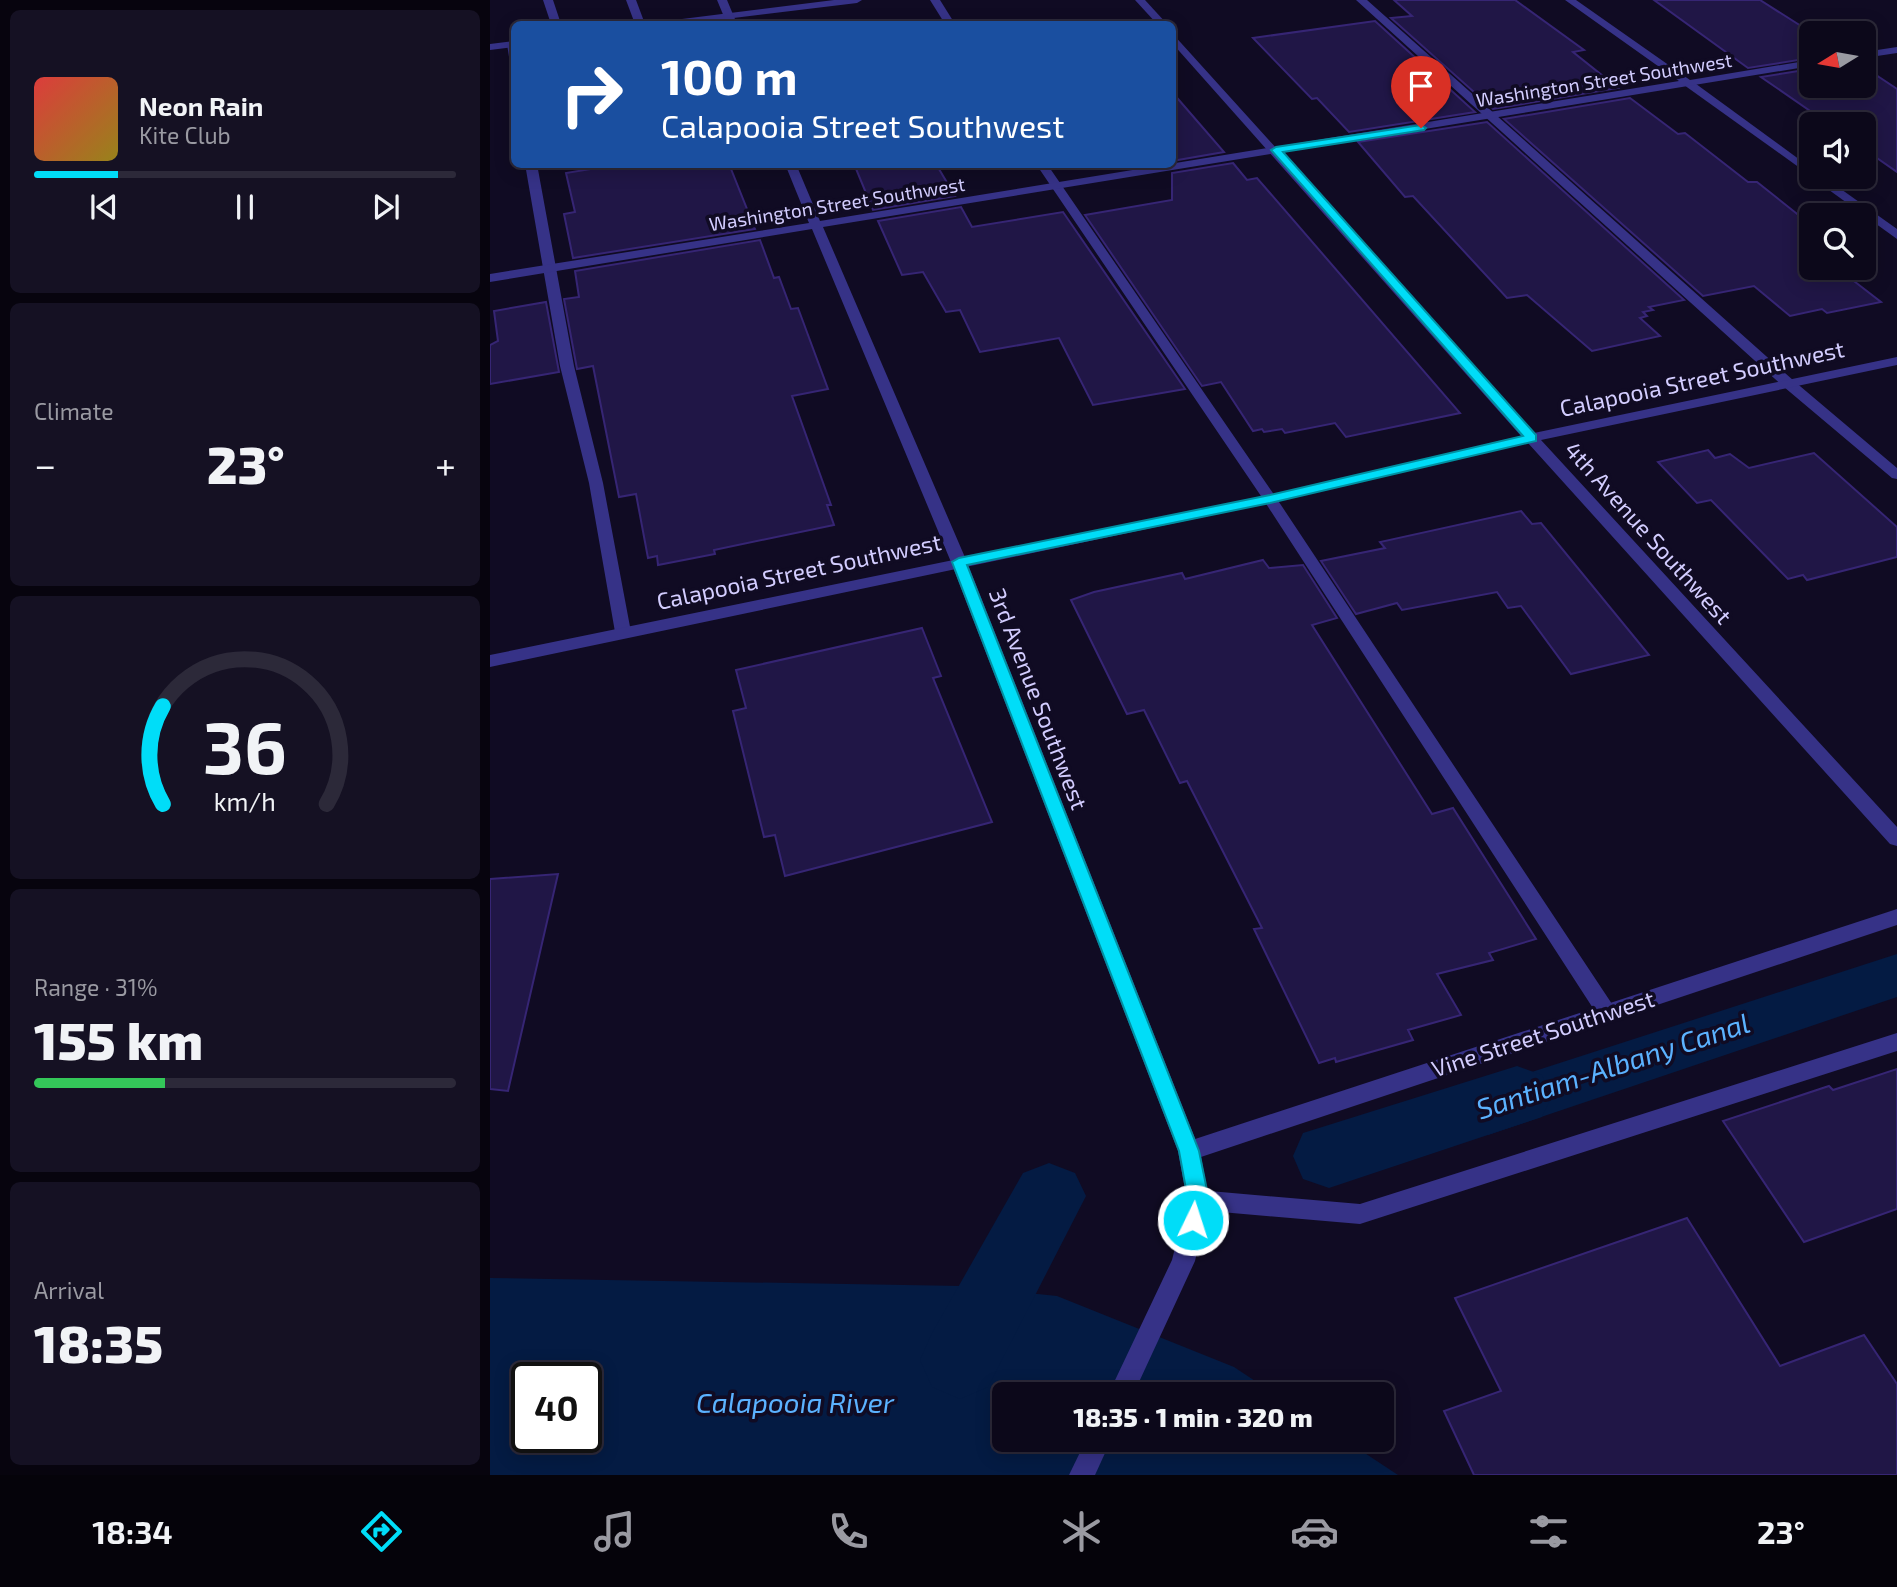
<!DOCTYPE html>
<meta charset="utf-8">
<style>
:root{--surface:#0c081a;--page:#151123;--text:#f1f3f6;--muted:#9a9aa2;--line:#2c2939;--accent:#00ddf8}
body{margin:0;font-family:"Exo 2",sans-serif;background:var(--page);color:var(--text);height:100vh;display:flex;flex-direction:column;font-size:26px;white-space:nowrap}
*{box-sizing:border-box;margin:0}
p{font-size:23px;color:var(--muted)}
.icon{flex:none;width:38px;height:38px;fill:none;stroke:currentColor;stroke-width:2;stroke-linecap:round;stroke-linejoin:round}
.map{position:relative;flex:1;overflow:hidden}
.sheet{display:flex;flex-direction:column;gap:10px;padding:10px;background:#07040e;width:490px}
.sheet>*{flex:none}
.guide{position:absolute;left:21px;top:21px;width:665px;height:147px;border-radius:10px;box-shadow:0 4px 18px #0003,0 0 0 2px var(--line);background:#1a4fa0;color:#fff;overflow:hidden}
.needle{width:46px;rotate:259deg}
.fabs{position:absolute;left:1309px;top:21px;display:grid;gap:14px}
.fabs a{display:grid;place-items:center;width:77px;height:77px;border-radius:10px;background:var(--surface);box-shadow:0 4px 18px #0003,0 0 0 2px var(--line);font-size:35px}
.speed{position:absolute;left:21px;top:1362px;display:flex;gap:14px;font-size:35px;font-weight:700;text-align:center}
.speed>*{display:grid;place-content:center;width:91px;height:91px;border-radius:50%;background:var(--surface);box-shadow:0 4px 18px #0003,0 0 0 2px var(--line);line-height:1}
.speed .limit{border:4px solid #111;border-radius:10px;background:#fff;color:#111}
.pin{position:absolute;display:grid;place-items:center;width:60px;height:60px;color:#fff;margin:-72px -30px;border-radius:50% 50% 50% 0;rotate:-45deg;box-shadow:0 0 7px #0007}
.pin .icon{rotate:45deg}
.me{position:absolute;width:77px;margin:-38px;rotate:4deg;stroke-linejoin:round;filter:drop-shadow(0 0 5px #0008)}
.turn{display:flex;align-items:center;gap:24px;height:147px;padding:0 35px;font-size:32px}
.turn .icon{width:91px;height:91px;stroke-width:2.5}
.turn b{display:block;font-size:49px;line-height:60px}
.big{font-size:52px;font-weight:800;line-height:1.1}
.sheet .tile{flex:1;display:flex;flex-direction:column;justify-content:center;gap:10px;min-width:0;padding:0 24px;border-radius:10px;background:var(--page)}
.sheet .dial{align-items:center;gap:0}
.dial svg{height:182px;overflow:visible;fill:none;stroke:var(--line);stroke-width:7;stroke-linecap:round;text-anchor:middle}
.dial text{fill:var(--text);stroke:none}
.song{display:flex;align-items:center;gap:21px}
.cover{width:84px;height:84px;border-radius:10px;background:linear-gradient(135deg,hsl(0 70% 55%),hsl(50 70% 35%))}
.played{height:7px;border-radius:4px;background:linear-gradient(90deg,var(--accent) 20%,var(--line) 20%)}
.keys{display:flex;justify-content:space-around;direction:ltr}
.heat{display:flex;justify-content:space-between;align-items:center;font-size:38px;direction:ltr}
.charge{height:10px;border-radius:5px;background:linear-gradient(90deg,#34c759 31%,var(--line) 0)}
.trip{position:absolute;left:502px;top:1382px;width:402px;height:70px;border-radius:10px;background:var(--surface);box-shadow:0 4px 18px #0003,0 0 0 2px var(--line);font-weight:800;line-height:70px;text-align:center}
.dock{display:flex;height:112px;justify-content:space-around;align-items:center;background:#05030a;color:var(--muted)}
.dock .icon{width:49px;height:49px}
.dock .selected{color:var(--accent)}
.dock b{font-size:32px;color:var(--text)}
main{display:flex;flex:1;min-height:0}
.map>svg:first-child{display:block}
</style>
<main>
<section class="sheet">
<div class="tile">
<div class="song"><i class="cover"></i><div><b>Neon Rain</b><p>Kite Club</p></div></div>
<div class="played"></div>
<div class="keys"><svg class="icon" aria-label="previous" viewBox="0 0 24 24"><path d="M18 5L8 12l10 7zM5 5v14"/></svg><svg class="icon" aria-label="pause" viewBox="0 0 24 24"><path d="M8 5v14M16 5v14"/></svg><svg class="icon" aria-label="next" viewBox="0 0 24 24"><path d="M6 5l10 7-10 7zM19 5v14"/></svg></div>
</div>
<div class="tile"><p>Climate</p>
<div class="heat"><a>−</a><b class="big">23°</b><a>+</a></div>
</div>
<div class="tile dial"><svg viewBox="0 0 100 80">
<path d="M14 69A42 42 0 1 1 86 69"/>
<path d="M14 69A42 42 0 0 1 14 26" stroke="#00ddf8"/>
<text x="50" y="56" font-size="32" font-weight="700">36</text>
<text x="50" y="72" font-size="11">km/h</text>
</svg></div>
<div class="tile"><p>Range · 31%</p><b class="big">155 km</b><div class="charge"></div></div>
<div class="tile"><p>Arrival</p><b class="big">18:35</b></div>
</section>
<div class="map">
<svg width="1407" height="1475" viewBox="0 0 1407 1475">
<rect width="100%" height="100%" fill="#100b23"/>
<g fill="#041b43" fill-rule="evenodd">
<polygon points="1407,954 1407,997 998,1135 963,1135 943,1104"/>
<path d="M0,1278L472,1286L567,1296L744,1367L786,1395H514V1440H855L908,1475H0ZM37,1377H96V1437H37Z"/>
</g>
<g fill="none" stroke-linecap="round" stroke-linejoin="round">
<g fill="#041b43" fill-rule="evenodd">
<polygon points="1027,1066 1052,1075 1062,1096 1052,1117 839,1188 813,1179 803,1156 813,1133"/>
<polygon points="559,1163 585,1173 596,1196 498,1387 470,1399 442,1387 430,1360 442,1333 533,1173"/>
</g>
</g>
<g fill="#201646" stroke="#362574" stroke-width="2">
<polygon points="904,0 1025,0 1094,50 1083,52 1128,88 1003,109 901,18 922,16"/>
<polygon points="1164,0 1270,0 1322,33 1321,58 1258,68"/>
<polygon points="885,21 985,112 859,132 827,98 822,99 763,38"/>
<polygon points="1374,67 1407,89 1407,172 1374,149 1374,124 1339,124 1271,77 1321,69 1321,86 1374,86"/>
<polygon points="682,92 734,152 682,161"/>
<polygon points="1140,98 1188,134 1195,133 1258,182 1267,182 1321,225 1321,268 1347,268 1391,302 1337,313 1332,309 1300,316 1264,286 1213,296 1014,119"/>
<polygon points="997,122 1194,300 1159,307 1163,310 1153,312 1157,316 1150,318 1170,336 1102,351 1037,295 1017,298 923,196 915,197 868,142"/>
<polygon points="743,163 757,180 767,178 970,413 856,437 845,423 795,433 792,429 774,432 772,429 763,431 731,382 712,386 595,215 682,200 682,173"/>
<polygon points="131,164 239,164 265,229 83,258 74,214 85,212 76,173"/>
<polygon points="364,164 446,164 465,196 383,210"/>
<polygon points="471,207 482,227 573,212 695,389 603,405 569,338 490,352 470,310 456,312 433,272 412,275 388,221"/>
<polygon points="270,240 284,278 289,277 301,309 308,308 338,389 302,396 341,505 337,505 344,525 224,550 225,554 168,565 167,556 158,558 146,494 129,497 103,366 87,369 74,299 89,297 85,271"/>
<polygon points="56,302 69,372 0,384 0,345 8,341 4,311"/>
<polygon points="1218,450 1225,458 1240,454 1259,468 1324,453 1407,527 1407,557 1317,580 1313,575 1298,579 1221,500 1207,503 1168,462"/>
<polygon points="1031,511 1042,524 1051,523 1159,655 1081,674 1031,606 1018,608 1007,592 912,610 907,603 866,614 831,561 895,548 890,542"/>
<polygon points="773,560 779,568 813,565 847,618 822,625 942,814 963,808 1046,939 999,953 1003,960 947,974 971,1015 918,1030 923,1040 846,1062 845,1058 829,1063 764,929 772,928 697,781 690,783 654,710 637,714 581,600 604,592 692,573 695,579"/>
<polygon points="432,628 451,676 443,678 502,822 295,876 285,835 274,837 243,711 256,708 246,670"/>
<polygon points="68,874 18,1091 0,1089 0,879"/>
<polygon points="1407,1069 1407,1209 1314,1242 1233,1121 1339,1086 1343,1090"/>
<polygon points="1197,1218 1290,1366 1374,1335 1407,1384 1407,1475 984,1475 954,1411 1011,1391 965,1298"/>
</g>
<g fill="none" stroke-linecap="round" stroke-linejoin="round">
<g fill="#363287" fill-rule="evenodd">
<polygon points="53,0 63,0 71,24 61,24"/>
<polygon points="136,0 146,0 155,24 145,24"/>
<polygon points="440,0 450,0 465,24 455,24"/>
<polygon points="866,0 877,0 1304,381 1407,468 1407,479 1402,478 1294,387"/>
<polygon points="22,41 24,42 24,60 19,57 17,44"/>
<polygon points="35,164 47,164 84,366 113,483 141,632 133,637 125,632 99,483 70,366"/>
<polygon points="546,164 557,164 787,499 1124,1007 1127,1013 1124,1019 1117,1021 1110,1019 773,499"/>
<polygon points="1407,1033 1407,1051 870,1224 708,1210 700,1207 697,1200 700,1193 708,1190 870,1204"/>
</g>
<g fill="#363287" fill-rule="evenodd">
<polygon points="344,0 372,0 367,3 195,24 171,24 176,21"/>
<polygon points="645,0 655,0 677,24 667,24"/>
<polygon points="682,33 1044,433 1407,357 1407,365 1051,440 1407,827 1407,846 1400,844 1038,443 780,503 0,667 0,655 780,495 1031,436 682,43"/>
<polygon points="24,41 24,47 0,50 0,44"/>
<polygon points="1194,81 1202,81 1321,168 1321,176 1194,85"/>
<polygon points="1321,177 1334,177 1407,229 1407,239"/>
<polygon points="1407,909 1407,925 699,1161 691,1158 688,1151 691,1144 699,1141"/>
</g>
<g fill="#363287" fill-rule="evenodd">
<polygon points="227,0 237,0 247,24 237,24"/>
<polygon points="1075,0 1086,0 1200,80 1321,60 1321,66 333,227 477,562 710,1151 719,1200 705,1261 643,1395 618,1395 682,1260 697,1200 688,1151 461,562 322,229 0,282 0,274 319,223 295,164 306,164 330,221 1189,81"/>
<polygon points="1407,47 1407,53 1374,58 1374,52"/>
<polygon points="596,1440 621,1440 605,1475 579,1475"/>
</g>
</g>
<polygon fill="#00ddf8" stroke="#0090a1" stroke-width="2" points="931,125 936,128 934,130 793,152 1046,435 1046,441 780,503 477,565 709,1151 719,1200 711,1227 703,1230 696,1227 693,1220 698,1200 689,1151 462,562 469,558 780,495 1033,436 781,150 786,147"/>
<g text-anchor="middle" stroke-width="7" stroke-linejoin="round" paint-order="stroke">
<g font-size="19" fill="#d3cdff" stroke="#100b23">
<text transform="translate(1114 80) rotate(-9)" y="7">Washington Street Southwest</text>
<text transform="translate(347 204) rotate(-9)" y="7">Washington Street Southwest</text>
</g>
<g font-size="23" fill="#d3cdff" stroke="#100b23">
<text transform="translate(1212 379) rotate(-12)" y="8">Calapooia Street Southwest</text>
<text transform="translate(1158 533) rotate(48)" y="8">4th Avenue Southwest</text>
<text transform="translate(309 572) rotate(-12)" y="8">Calapooia Street Southwest</text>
<text transform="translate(548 699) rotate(69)" y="8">3rd Avenue Southwest</text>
<text transform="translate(1053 1034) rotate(-18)" y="8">Vine Street Southwest</text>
</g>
<g font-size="28" font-style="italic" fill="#5bb2ff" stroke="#100b23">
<text transform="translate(1123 1066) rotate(-18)" y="10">Santiam-Albany Canal</text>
<text x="305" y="1413">Calapooia River</text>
</g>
</g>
</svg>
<div class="fabs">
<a><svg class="needle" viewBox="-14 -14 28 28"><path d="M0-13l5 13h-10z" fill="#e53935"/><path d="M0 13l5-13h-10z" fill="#9a9aa2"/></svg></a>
<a><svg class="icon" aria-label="sound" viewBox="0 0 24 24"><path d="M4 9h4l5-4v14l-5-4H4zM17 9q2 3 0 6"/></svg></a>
<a><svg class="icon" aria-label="search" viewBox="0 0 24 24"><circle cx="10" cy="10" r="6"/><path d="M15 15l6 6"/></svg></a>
</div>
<div class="speed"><div class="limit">40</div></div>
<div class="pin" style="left:931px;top:128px;background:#d93025"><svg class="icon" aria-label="arrive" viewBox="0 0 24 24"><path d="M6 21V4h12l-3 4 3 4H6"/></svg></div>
<svg class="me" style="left:703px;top:1220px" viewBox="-20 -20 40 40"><circle r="17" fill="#00ddf8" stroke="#fff" stroke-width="3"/><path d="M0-11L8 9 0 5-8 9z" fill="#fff"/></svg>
<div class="trip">18:35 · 1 min · 320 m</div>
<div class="guide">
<div class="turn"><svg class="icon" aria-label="right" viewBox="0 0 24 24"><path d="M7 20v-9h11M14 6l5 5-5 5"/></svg><div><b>100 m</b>Calapooia Street Southwest</div></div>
</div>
</div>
</main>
<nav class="dock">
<b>18:34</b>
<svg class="icon selected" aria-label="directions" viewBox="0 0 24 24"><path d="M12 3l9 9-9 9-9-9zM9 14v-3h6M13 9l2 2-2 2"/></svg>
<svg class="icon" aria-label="music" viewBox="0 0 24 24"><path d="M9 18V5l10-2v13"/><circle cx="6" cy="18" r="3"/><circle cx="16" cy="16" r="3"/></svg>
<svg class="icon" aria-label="phone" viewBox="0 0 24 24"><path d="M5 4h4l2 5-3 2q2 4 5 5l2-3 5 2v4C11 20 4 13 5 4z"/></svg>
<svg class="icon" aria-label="climate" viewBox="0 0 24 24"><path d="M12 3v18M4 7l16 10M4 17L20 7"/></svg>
<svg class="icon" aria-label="car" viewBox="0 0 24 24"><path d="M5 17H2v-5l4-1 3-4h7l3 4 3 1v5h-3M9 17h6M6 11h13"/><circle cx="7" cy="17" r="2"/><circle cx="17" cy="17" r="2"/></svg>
<svg class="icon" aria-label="filters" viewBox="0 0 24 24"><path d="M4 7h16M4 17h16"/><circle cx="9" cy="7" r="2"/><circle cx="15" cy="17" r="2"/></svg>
<b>23°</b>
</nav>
